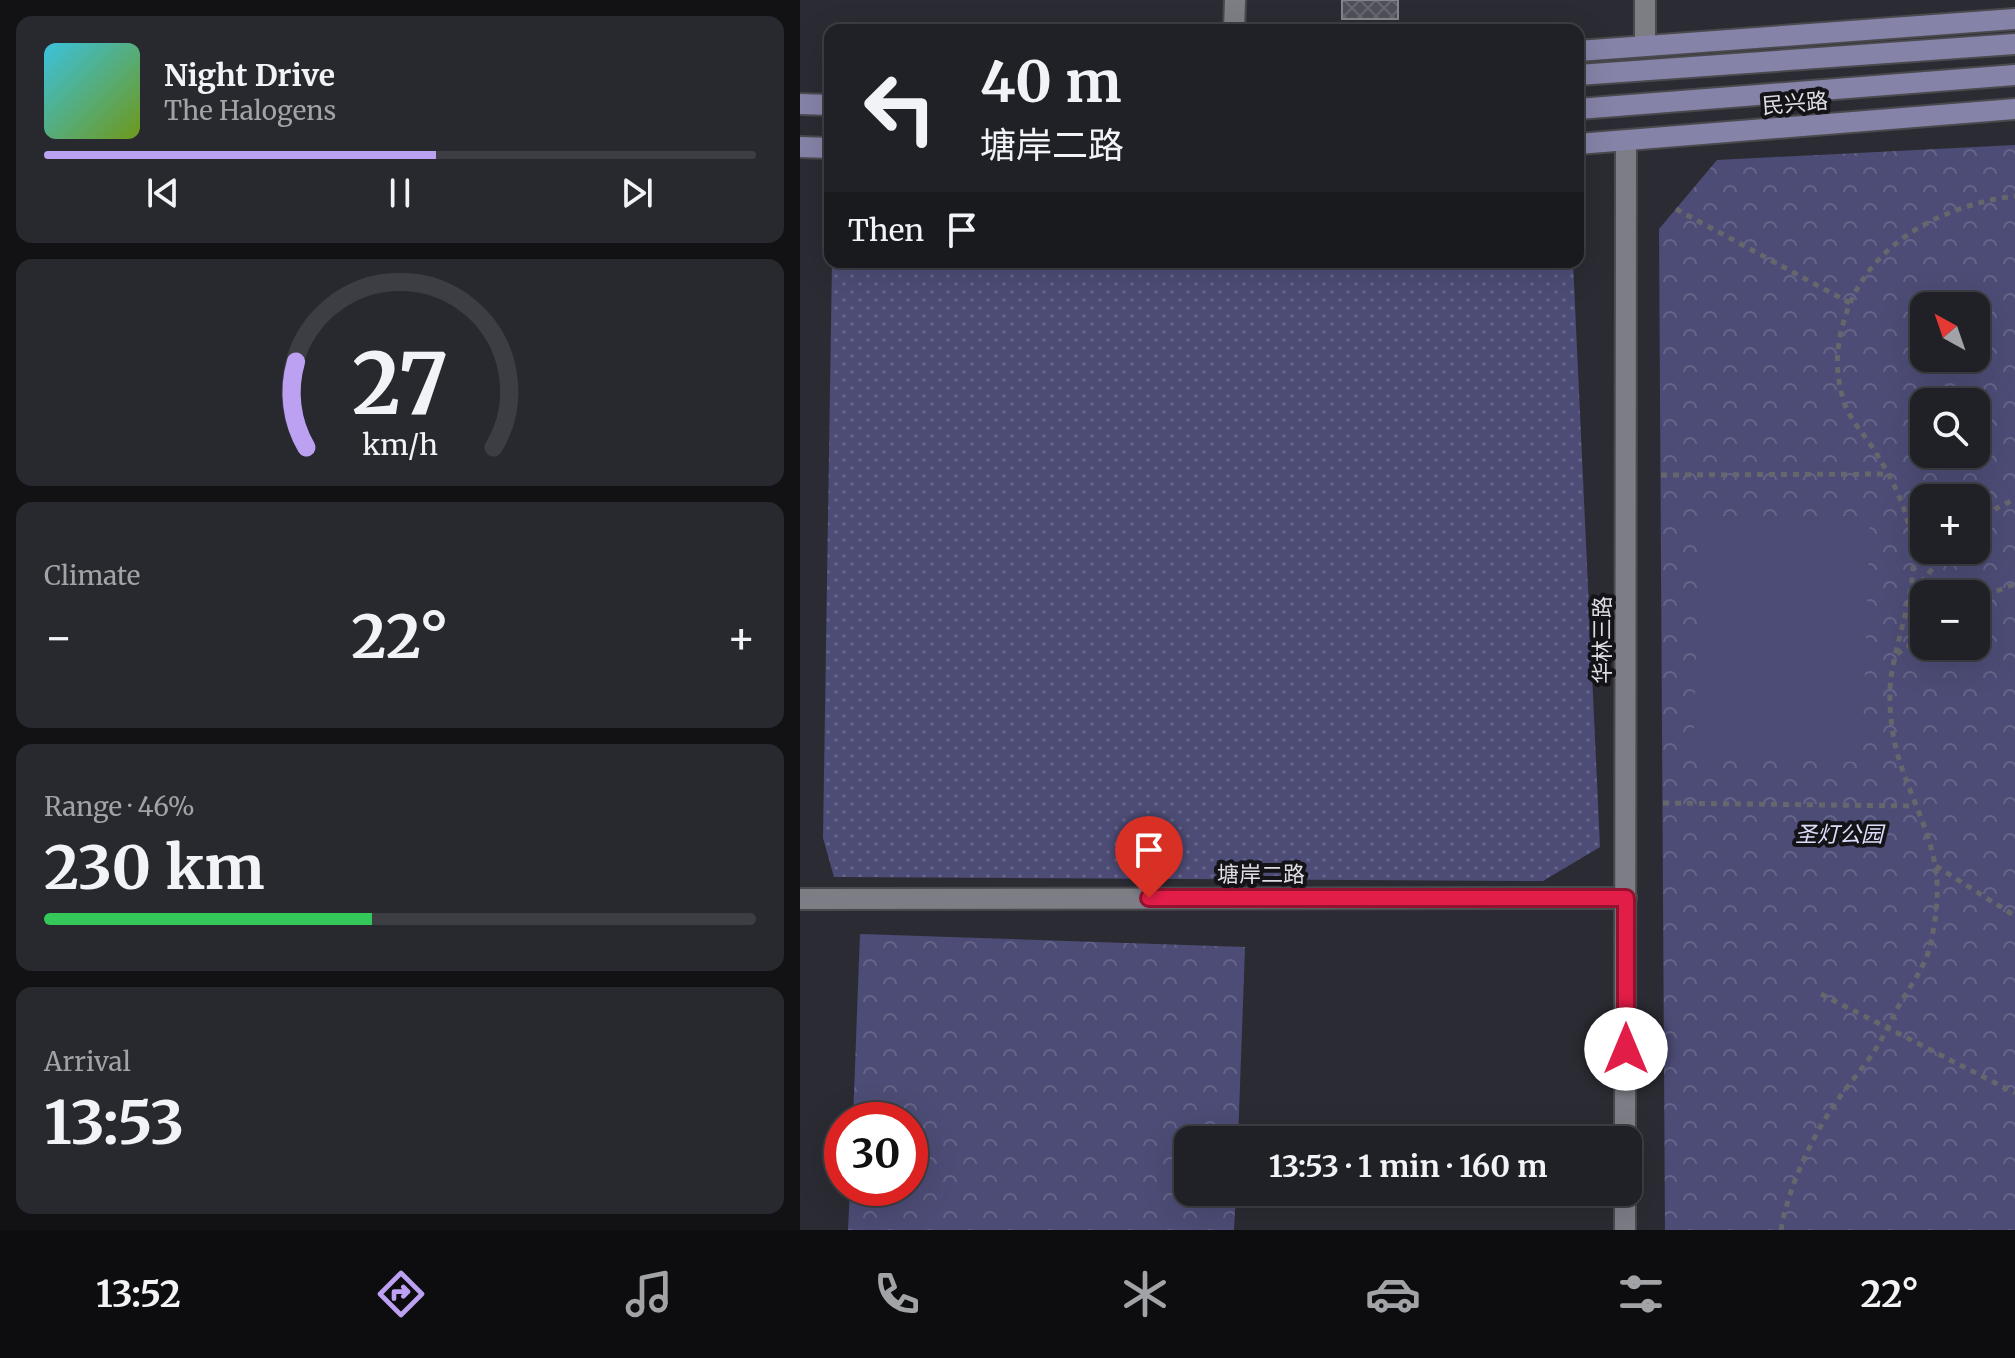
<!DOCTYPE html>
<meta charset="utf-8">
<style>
:root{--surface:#202126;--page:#28292e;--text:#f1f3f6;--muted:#a2a3a7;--line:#3d3e43;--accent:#bca0f2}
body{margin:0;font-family:Merriweather,"Noto Sans SC",serif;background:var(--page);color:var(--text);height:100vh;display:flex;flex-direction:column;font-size:30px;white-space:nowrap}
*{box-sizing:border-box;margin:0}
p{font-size:26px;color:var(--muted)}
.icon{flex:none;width:44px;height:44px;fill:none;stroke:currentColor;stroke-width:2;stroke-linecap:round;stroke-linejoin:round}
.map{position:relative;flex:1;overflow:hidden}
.sheet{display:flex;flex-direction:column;gap:16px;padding:16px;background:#121215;width:800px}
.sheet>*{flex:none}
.guide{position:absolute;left:24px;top:24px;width:760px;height:244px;border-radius:16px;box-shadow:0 8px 32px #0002,0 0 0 2px var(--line);background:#202126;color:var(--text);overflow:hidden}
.needle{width:52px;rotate:320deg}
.fabs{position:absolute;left:1110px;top:292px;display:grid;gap:16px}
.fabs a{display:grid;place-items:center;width:80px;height:80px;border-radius:16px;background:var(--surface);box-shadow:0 8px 32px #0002,0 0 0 2px var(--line);font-size:40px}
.speed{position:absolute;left:24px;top:1102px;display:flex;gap:16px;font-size:40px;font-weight:700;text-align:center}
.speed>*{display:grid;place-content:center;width:104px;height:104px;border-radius:50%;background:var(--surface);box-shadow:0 8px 32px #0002,0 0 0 2px var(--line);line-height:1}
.speed .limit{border:12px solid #d22;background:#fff;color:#111}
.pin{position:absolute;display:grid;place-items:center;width:68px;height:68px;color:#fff;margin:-82px -34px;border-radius:50% 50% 50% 0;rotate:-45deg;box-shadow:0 0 8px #0007}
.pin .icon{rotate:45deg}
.me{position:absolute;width:88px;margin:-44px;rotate:0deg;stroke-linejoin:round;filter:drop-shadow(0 0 6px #0008)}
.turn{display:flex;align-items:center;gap:28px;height:168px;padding:0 24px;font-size:36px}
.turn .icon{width:104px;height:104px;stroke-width:2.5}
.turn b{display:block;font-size:56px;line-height:68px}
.then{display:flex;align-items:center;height:76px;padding:0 24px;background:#0003;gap:16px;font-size:30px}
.big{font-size:60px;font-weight:700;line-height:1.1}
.sheet .tile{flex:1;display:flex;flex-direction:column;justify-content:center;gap:12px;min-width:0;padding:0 28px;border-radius:16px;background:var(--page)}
.sheet .dial{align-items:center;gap:0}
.dial svg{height:208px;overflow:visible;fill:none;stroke:var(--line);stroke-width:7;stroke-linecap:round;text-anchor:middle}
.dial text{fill:var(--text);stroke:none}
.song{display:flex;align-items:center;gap:24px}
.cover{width:96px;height:96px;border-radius:12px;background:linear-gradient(135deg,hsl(190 70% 55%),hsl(80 70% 35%))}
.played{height:8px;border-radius:4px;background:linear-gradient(90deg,var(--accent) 55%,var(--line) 55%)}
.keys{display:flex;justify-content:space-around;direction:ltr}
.heat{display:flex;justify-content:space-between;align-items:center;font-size:44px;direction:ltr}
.charge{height:12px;border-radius:6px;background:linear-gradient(90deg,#34c759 46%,var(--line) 0)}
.trip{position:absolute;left:374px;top:1126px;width:468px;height:80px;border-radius:16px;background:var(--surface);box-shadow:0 8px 32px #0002,0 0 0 2px var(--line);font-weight:700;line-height:80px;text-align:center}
.dock{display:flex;height:128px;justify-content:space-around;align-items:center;background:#0d0d0f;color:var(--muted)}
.dock .icon{width:56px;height:56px}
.dock .active{color:var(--accent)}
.dock b{font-size:36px;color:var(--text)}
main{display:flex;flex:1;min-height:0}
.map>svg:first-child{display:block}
</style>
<main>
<section class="sheet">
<div class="tile">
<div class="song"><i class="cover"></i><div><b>Night Drive</b><p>The Halogens</p></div></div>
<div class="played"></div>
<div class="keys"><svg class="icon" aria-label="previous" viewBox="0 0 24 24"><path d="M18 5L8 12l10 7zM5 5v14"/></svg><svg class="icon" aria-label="pause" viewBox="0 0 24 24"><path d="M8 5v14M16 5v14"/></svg><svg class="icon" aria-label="next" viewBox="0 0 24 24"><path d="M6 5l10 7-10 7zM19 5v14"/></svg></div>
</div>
<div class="tile dial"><svg viewBox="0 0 100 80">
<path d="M14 69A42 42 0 1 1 86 69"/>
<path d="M14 69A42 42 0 0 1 10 36" stroke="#bca0f2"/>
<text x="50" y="56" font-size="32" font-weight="700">27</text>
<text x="50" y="72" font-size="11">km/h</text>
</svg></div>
<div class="tile"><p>Climate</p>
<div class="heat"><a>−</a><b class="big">22°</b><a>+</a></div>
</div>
<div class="tile"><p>Range · 46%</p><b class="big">230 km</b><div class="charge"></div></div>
<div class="tile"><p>Arrival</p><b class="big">13:53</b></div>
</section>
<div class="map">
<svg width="1215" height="1230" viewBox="0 0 1215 1230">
<defs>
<pattern id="grass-dots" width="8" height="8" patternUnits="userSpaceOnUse" patternTransform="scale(2)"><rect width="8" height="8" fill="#4c4c76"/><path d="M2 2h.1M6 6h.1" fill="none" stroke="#656589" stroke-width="1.8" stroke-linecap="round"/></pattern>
<pattern id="park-crowns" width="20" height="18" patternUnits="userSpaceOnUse" patternTransform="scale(2)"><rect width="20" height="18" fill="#4c4c76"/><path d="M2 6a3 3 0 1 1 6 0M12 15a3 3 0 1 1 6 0" fill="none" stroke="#656589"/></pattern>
<pattern id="building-cross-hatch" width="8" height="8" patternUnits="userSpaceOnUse" patternTransform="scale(2)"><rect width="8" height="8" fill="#4f5058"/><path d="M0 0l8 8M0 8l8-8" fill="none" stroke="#686970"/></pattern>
</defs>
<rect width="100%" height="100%" fill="#2b2c33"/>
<polygon fill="url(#grass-dots)" points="32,262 773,262 800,847 743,881 34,877 23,838"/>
<g fill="url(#park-crowns)" fill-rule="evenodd">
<path d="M1215,145V1230H865L859,229L917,160ZM1124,306H1176V358H1124ZM1124,402H1176V454H1124ZM1124,498H1176V550H1124ZM1124,594H1176V646H1124Z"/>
<polygon points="60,934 445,947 438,1140 388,1140 388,1192 436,1192 434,1230 48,1230 50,1188 110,1188 110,1120 53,1120"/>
</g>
<polygon fill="#4c4c76" points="901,516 1070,520 1062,762 893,757"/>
<rect fill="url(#building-cross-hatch)" stroke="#83848c" stroke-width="2" x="542" y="0" width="56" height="19"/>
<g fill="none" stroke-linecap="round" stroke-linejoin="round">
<g stroke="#49494e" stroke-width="24">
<g id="street">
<polyline points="434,30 435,0"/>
<polyline points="845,46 845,0"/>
<polyline points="0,899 826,898"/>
<polyline points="825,1140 826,141"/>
<polyline points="825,1230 825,1192"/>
</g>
</g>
<g stroke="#49494e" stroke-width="24">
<g id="secondary">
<polyline points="778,51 1215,19"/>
<polyline points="778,75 1215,44"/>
<polyline points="0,104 30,105"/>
<polyline points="778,109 1215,75"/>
<polyline points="778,144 1215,109"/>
<polyline points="0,147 30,148"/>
</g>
</g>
<g stroke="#66666d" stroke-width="5" stroke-dasharray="6 6" stroke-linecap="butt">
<polyline points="876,209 1050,303"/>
<polyline points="861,475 1088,474"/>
<polyline points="1176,525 1197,508 1215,499"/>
<polyline points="1113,592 1148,550"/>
<polyline points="1176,603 1194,592 1215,584"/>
<polyline points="1097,654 1124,636"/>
<polyline points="863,803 1115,806"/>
<polyline points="1136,866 1215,916"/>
<path d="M981,1230C988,1189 1009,1143 1032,1108C1045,1088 1062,1070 1075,1050C1085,1035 1092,1017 1101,1002C1114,980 1128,963 1132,937C1136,918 1139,891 1136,871C1129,821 1098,777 1092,727C1090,712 1089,693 1091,678C1098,629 1120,586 1111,536C1106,507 1092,478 1076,453C1066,436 1051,422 1044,402C1034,370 1036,345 1046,314C1070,242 1144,205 1215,196"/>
</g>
<use href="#street" stroke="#7d7d86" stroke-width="20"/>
<use href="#secondary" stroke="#8584a8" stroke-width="20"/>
<polyline stroke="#66666d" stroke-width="5" stroke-dasharray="6 6" stroke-linecap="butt" points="1021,994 1215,1093"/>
</g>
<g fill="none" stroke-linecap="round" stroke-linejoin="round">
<g stroke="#92132f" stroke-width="20">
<polyline id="route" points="349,898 826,898 826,1049"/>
</g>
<use href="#route" stroke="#e11d48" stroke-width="14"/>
</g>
<g text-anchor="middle" stroke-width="8" stroke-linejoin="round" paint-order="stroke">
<g font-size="22" fill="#dedee3" stroke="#141418">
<text transform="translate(995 103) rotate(-5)" y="8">民兴路</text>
<text transform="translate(802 640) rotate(-90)" y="8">华林三路</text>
<text x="461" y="882">塘岸二路</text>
</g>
<g font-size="22" font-style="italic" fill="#dcdefb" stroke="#141418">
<text x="1039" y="842">圣灯公园</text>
</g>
</g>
</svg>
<div class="fabs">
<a><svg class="needle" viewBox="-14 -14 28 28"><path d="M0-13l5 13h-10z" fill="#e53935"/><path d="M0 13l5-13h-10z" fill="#a2a3a7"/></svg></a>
<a><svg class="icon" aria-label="search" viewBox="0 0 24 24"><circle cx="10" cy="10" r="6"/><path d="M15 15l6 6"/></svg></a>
<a>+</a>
<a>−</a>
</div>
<div class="speed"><div class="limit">30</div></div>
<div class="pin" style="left:349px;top:898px;background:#d93025"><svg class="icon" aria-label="arrive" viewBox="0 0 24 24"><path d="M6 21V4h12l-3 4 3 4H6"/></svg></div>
<svg class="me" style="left:826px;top:1049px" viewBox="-20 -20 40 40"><circle r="19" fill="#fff"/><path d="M0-13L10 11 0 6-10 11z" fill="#e11d48"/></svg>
<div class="trip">13:53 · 1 min · 160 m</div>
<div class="guide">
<div class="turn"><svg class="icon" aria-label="left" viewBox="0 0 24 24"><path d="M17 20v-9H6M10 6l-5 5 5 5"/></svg><div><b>40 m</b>塘岸二路</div></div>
<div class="then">Then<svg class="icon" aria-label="arrive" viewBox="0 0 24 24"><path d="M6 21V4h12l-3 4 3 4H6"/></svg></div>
</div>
</div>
</main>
<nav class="dock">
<b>13:52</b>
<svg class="icon active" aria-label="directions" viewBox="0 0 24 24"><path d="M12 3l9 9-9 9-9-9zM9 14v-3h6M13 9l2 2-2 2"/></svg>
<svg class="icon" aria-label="music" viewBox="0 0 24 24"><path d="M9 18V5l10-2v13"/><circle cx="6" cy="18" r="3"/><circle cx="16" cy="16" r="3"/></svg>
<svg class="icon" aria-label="phone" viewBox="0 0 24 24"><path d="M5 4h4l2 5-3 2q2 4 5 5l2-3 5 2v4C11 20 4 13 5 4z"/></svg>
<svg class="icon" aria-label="climate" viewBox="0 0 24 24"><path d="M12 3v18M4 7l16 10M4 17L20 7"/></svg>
<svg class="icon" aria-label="car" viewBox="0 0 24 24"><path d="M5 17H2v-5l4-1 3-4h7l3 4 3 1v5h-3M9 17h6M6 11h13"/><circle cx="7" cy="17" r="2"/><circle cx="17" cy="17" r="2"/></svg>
<svg class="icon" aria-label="filters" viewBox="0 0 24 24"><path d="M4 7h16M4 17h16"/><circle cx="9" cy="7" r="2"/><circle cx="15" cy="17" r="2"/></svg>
<b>22°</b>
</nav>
